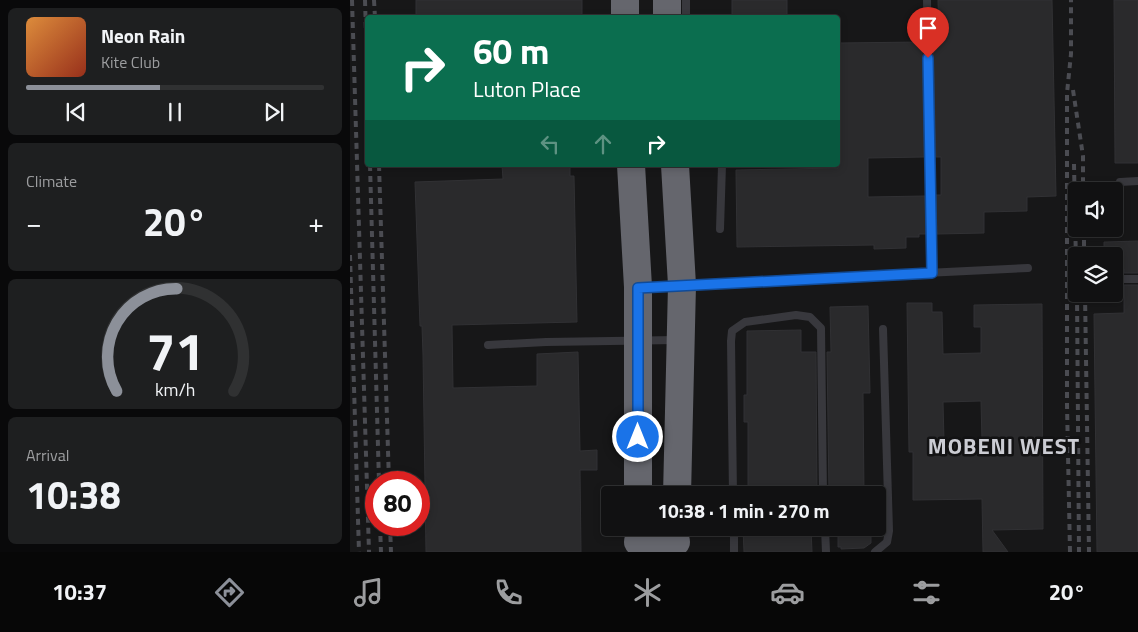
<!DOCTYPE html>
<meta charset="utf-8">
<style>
:root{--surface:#111112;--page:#1e1f20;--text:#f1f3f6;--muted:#9c9d9f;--line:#303132;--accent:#8c9099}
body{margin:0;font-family:"Titillium Web",sans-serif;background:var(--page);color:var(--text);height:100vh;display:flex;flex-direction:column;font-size:19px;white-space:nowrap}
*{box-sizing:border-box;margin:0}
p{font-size:16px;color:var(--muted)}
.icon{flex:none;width:28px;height:28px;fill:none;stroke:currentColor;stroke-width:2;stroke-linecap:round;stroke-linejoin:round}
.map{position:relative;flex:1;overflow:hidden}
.details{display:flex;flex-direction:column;gap:8px;padding:8px;background:#09090a;width:350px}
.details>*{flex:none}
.top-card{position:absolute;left:15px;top:15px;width:475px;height:152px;border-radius:5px;box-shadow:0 2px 8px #0003,0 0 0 1px var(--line);background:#0b6e4f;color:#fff;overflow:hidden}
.buttons{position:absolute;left:718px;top:182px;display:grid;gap:10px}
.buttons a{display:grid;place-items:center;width:55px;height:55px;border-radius:5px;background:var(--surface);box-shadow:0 2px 8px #0003,0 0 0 1px var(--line);font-size:25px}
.speed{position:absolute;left:15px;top:471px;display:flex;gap:10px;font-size:25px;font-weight:700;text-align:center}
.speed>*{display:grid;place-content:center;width:65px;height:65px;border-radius:50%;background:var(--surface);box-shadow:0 2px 8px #0003,0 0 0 1px var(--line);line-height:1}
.speed .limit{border:8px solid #d22;background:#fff;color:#111}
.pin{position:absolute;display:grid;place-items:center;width:42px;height:42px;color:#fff;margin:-51px -21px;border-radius:50% 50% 50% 0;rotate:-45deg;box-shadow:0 0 5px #0007}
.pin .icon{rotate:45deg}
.me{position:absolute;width:55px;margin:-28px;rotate:0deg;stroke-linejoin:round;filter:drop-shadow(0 0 4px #0008)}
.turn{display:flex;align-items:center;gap:18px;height:105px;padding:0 25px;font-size:22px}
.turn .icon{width:65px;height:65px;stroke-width:2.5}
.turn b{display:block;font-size:35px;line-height:42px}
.lanes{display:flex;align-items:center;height:48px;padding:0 25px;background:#0003;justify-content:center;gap:25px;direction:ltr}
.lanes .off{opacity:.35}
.big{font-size:38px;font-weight:700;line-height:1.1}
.details .tile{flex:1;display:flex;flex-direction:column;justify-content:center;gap:8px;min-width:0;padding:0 18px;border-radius:8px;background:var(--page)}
.details .dial{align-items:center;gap:0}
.dial svg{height:130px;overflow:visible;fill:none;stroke:var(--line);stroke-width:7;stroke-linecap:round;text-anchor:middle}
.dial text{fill:var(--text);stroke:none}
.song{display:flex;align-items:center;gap:15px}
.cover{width:60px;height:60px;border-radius:8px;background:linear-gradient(135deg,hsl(30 70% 55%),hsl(10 70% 35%))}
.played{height:5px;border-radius:2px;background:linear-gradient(90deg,var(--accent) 45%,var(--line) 45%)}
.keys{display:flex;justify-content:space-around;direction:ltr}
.heat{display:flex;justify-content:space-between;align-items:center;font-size:28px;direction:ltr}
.trip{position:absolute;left:251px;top:486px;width:285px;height:50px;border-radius:5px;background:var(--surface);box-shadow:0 2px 8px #0003,0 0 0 1px var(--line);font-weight:700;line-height:50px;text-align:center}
.menu{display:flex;height:80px;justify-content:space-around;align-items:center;background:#070707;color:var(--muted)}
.menu .icon{width:35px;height:35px}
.menu .on{color:var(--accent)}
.menu b{font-size:22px;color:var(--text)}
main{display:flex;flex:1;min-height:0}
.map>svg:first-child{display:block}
</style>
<main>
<section class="details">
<div class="tile">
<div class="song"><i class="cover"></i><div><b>Neon Rain</b><p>Kite Club</p></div></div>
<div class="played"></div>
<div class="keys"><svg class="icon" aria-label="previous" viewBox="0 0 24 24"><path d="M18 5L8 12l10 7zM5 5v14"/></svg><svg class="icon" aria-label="pause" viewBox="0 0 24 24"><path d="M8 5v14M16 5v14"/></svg><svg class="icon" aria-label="next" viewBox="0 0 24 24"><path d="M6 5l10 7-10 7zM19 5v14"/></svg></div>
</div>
<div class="tile"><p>Climate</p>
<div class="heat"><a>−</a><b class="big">20°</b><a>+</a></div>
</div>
<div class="tile dial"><svg viewBox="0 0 100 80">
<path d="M14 69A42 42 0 1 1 86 69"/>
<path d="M14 69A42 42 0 0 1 51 6" stroke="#8c9099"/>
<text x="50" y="56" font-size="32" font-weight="700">71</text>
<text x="50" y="72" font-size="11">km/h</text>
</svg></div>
<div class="tile"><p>Arrival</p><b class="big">10:38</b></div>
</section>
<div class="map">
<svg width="788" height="552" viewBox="0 0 788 552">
<rect width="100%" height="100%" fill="#171718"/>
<g fill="#2a2a2c" stroke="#313134" fill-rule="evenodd">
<rect x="66" y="0" width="166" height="18"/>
<rect x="382" y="0" width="55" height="18"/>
<polygon points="588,0 702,0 706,196 677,197 677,211 634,212 634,233 587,234 586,195 591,195 591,157 586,157 583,42 589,41"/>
<polygon points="764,0 788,0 788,163 765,163"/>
<polygon points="572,42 574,157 518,158 518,197 575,196 576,234 569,234 569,237 556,237 556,248 524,249 524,245 387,247 386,170 488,168 488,43"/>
<polygon points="152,165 220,165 220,176 224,176 227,322 102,325 103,388 187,386 187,354 228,352 230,451 247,450 247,470 230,470 231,552 76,552 73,355 72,326 70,326 65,182 153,179"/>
<polygon points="788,241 788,273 774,273 774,269 764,269 764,256 754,256 754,242"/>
<polygon points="774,285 788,285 788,552 747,552 744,314 774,313"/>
<path d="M557,303H582V312H592L593,354L631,353V327H624V305L692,304L693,529L642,530L658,552H633L632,499L563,500V452H559ZM631,401L632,441H594L593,402Z"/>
<polygon points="518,306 520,393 513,393 514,495 479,495 477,352 481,352 480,307"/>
<polygon points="451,330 451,352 466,352 467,495 398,495 398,422 394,422 394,395 397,395 397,331"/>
<polygon points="393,528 461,528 462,552 394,552"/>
<polygon points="488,528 515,528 515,532 521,532 521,543 514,548 491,549 491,547 488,547"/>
</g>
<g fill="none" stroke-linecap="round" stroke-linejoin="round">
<g stroke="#38383d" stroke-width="8">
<polyline points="336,0 336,18"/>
<polyline points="577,0 582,273"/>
<polyline points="770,182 788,181"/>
<polyline points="370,229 372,165"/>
<polyline points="764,279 788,279"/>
<polyline points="292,287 678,268"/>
<polyline points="138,345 196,342 326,340"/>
<polyline points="383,495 381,341 382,331 395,322 446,315 460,317 471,328 473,495"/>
<polyline points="384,528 384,552"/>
<polyline points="475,528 476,552"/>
<polyline points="525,552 537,542 539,531 533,329"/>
</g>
<g stroke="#65666d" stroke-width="28">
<polyline points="275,0 275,18"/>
<polyline points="317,0 317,18"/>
<polyline points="281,165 288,287 288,495"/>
<polyline points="325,165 332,285 327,495"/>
<polyline points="288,542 326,542"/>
</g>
<g stroke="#4b4c52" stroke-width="4" stroke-dasharray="6 5" stroke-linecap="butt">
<polyline points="2,0 19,552"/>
<polyline points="15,0 18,102"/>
<polyline points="24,0 25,18"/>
<polyline points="723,90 733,156 733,191"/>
<polyline points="724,164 726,264"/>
<polyline points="20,165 29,482"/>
<polyline points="29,165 39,482"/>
<polyline points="734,229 734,256"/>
<polyline points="0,255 9,552"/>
<polyline points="727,294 729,552"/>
<polyline points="735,294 739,552"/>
<polyline points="30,525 31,552"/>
<polyline points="40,525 41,552"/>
<polyline points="720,552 717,405 717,93 721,54 721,0"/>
</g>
</g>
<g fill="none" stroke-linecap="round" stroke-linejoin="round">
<g stroke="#114b97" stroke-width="12">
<polyline id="route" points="288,437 288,288 582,273 578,58"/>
</g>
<use href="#route" stroke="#1a73e8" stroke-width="9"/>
</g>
<g text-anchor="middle" stroke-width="5" stroke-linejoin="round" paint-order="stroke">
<g font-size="22" font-weight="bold" letter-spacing="1" fill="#cbccd3" stroke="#121213">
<text x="654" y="454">MOBENI WEST</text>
</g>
</g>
</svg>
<div class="buttons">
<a><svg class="icon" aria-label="sound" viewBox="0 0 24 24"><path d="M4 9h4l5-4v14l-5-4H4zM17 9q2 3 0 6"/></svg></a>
<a><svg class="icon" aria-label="layers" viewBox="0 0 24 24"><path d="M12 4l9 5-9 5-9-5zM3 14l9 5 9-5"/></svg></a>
</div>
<div class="speed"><div class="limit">80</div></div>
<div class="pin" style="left:578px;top:58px;background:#d93025"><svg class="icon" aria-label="arrive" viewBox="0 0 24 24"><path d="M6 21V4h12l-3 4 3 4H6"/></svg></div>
<svg class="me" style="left:288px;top:437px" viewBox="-20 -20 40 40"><circle r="17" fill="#1a73e8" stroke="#fff" stroke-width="3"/><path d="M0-11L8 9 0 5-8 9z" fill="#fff"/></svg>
<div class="trip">10:38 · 1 min · 270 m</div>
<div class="top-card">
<div class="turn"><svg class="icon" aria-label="right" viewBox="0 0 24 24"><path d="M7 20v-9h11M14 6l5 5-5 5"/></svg><div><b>60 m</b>Luton Place</div></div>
<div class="lanes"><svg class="icon off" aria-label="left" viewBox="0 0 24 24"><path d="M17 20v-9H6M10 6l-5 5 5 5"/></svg><svg class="icon off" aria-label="ahead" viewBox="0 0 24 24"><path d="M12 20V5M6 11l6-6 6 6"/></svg><svg class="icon" aria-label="right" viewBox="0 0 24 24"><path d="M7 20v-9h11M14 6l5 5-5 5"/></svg></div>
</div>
</div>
</main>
<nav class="menu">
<b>10:37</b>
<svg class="icon on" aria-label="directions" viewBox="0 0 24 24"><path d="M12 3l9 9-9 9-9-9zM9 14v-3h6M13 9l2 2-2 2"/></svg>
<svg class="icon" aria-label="music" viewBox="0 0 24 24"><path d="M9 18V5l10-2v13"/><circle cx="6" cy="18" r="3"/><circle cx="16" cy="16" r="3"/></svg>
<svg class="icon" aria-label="phone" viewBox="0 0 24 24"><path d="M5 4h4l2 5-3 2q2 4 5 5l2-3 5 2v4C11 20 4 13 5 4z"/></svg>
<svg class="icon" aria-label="climate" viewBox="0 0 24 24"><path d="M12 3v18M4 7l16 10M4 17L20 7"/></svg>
<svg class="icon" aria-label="car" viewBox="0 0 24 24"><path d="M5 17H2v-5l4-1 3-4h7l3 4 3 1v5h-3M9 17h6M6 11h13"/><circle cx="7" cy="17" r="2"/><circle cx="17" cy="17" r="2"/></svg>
<svg class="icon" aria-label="filters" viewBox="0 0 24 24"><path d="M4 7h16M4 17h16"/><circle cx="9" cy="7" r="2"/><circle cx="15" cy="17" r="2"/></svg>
<b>20°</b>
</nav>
